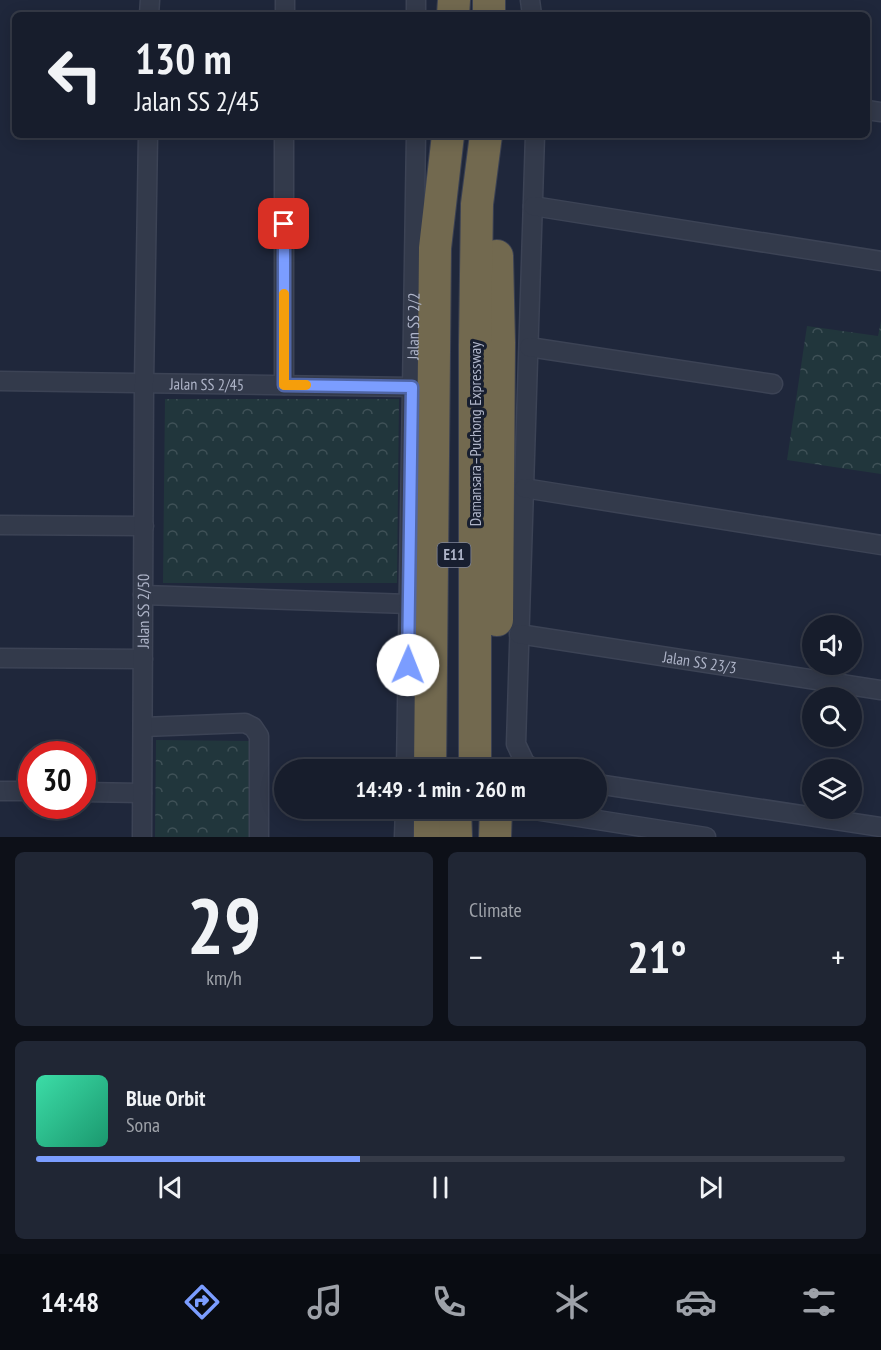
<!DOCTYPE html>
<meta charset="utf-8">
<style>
:root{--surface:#171d2c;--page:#202634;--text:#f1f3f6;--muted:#9ea2a9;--line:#363b48;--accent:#7b9dff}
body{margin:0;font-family:"PT Sans Narrow",sans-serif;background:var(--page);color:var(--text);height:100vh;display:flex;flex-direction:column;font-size:22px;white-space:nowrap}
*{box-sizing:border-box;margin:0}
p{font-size:20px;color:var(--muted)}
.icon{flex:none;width:33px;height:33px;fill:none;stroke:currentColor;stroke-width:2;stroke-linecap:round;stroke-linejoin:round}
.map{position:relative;height:837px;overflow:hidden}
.drawer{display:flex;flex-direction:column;gap:15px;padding:15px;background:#0d1018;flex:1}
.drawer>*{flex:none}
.hud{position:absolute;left:12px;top:12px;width:858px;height:126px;border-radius:9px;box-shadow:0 3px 15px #0003,0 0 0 2px var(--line);background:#171d2c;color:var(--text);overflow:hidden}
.controls{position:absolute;left:802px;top:615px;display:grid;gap:12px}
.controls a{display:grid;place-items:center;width:60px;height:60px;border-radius:50%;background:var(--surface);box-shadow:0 3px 15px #0003,0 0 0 2px var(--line);font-size:30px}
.speed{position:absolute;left:18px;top:741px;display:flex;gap:12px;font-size:30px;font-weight:700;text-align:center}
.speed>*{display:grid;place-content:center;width:78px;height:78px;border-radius:50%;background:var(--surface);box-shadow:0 3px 15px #0003,0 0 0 2px var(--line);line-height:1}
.speed .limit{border:9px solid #d22;background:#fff;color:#111}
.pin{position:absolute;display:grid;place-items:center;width:51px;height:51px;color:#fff;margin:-26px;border-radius:12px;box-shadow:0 3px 9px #0006}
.me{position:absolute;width:66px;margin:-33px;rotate:1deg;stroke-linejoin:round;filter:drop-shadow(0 0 4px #0008)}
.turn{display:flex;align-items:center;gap:21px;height:126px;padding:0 24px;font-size:27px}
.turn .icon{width:78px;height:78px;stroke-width:2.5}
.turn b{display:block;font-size:42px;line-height:51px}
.big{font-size:45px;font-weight:800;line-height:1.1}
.drawer .widget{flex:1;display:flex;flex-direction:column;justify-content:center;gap:9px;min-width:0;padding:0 21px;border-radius:9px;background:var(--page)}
.drawer .dial{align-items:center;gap:0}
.dial b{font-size:78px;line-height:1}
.song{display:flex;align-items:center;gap:18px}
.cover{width:72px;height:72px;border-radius:9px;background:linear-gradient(135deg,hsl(160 70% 55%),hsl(160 70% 35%))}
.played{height:6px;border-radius:3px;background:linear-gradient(90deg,var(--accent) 40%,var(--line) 40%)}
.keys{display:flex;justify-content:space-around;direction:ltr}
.heat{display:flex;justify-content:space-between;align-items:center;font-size:33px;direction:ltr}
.drawer .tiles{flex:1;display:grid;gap:15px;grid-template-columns:1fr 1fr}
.widget:last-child{grid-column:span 2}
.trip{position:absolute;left:274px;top:759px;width:333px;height:60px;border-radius:30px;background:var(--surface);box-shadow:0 3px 15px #0003,0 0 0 2px var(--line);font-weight:800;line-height:60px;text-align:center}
.tabs{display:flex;height:96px;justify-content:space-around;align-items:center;background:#090c12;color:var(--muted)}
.tabs .icon{width:42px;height:42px}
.tabs .selected{color:var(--accent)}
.tabs b{font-size:27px;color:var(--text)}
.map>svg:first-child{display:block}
</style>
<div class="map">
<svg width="881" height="837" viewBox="0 0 881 837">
<defs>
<pattern id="forest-crowns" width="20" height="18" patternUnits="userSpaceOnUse" patternTransform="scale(1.5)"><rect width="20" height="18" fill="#21363c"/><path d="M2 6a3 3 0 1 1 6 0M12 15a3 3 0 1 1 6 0" fill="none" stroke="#3f5157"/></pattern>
</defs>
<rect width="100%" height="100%" fill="#1f273b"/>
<g fill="url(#forest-crowns)">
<polygon points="881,321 881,474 787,460 807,326 878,336"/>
<polygon points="165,399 399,399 397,583 163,583"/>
<polygon points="156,740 250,741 249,837 155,837"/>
</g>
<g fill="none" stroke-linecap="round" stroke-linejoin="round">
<g stroke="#3c4355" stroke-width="21">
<g id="street">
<polyline points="530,0 532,15"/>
<polyline points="149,15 150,0"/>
<polyline points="285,15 285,0"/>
<polyline points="416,15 416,0"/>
<polyline points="867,110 881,112"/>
<polyline points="535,135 516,744 525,763 536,770"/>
<polyline points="533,206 881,261"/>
<polyline points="529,347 773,384"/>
<path id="s1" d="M0,381L412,387"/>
<polyline points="284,385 284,135"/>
<polyline points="524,488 881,545"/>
<polyline points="0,525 144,526"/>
<polyline points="143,595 409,604"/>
<path id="s2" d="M519,634L881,690"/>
<polyline points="0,658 143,659"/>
<polyline points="143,727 245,723 253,727 259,736 259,837"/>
<path id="s3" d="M406,770L416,135"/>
<polyline points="597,784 881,827"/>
<polyline points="0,791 32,791"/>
<polyline points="82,792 142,793"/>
<polyline points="534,810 706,837"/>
<path id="s4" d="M142,837L144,383L148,135"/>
<polyline points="404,837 405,808"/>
</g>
</g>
<g stroke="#3b4153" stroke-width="34">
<g id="highway">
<polyline points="453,15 454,0"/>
<polyline points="489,15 489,0"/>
<polyline points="497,256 499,343 497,620"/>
<polyline points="430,770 435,248 448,135"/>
<polyline points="475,770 475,344 477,204 486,135"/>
<polyline points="430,808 430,837"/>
<polyline points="455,808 456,837"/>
<polyline points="495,837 496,808"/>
</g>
</g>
<use href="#street" stroke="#333a4b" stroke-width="18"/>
<use href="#highway" stroke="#72694f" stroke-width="32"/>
</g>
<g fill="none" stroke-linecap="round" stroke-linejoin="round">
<g stroke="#5066a6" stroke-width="15">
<polyline id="route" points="284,224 284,385 412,387 408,665"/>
</g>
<use href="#route" stroke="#7b9dff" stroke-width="10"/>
<polyline stroke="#f59e0b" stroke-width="10" points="284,294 284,385 306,385"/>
</g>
<g text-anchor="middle" stroke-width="6" stroke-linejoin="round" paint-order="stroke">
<rect fill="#181f30" stroke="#81879a" stroke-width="1.5" x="437.5" y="543" width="33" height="24" rx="4.5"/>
<g font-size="15" font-weight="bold" fill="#aeb4c8">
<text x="454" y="560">E11</text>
</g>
<g font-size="16" fill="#aeb4c8" stroke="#181f30">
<text dy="6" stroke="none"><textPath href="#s3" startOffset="444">Jalan SS 2/2</textPath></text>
<text dy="6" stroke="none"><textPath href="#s1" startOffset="207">Jalan SS 2/45</textPath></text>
<text transform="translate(475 434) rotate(-90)" y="6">Damansara–Puchong Expressway</text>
<text dy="6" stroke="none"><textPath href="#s4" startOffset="226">Jalan SS 2/50</textPath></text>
<text dy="6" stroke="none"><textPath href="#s2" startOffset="183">Jalan SS 23/3</textPath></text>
</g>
</g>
</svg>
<div class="controls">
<a><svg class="icon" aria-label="sound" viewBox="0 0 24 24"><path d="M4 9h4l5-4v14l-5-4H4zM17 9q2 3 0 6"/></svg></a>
<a><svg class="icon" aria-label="search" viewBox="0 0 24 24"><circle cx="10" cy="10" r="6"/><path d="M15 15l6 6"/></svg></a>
<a><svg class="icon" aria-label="layers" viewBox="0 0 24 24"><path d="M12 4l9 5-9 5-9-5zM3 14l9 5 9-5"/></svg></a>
</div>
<div class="speed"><div class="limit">30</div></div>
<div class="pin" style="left:284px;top:224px;background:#d93025"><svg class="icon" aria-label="arrive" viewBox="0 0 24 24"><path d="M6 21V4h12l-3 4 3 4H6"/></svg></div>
<svg class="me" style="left:408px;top:665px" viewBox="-20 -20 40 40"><circle r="19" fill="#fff"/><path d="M0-13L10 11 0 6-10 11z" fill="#7b9dff"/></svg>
<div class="trip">14:49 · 1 min · 260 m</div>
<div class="hud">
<div class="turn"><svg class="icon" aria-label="left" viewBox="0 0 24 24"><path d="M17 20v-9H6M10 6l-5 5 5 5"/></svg><div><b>130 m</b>Jalan SS 2/45</div></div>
</div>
</div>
<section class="drawer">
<div class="tiles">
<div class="widget dial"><b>29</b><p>km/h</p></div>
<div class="widget"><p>Climate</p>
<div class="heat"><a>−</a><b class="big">21°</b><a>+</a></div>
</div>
<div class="widget">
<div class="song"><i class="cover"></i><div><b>Blue Orbit</b><p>Sona</p></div></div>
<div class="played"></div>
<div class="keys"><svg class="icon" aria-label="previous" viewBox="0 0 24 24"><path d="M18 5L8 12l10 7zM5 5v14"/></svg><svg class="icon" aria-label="pause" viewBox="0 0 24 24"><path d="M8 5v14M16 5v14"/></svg><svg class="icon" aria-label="next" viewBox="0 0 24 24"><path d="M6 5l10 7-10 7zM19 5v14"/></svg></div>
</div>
</div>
</section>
<nav class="tabs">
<b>14:48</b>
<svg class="icon selected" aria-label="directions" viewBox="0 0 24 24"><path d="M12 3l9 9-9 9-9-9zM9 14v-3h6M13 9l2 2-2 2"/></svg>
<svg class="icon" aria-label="music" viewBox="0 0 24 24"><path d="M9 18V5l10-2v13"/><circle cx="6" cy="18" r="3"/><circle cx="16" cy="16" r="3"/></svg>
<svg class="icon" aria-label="phone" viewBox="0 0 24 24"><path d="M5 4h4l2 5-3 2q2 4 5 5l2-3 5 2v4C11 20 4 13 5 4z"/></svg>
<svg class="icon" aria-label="climate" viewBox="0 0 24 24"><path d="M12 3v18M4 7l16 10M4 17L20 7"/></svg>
<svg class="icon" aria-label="car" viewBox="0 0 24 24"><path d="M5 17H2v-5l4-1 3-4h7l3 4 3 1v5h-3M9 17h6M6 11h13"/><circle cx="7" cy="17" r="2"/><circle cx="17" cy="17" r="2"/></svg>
<svg class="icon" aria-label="filters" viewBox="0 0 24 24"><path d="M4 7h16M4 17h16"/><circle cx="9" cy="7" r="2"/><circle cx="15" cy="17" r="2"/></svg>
</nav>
